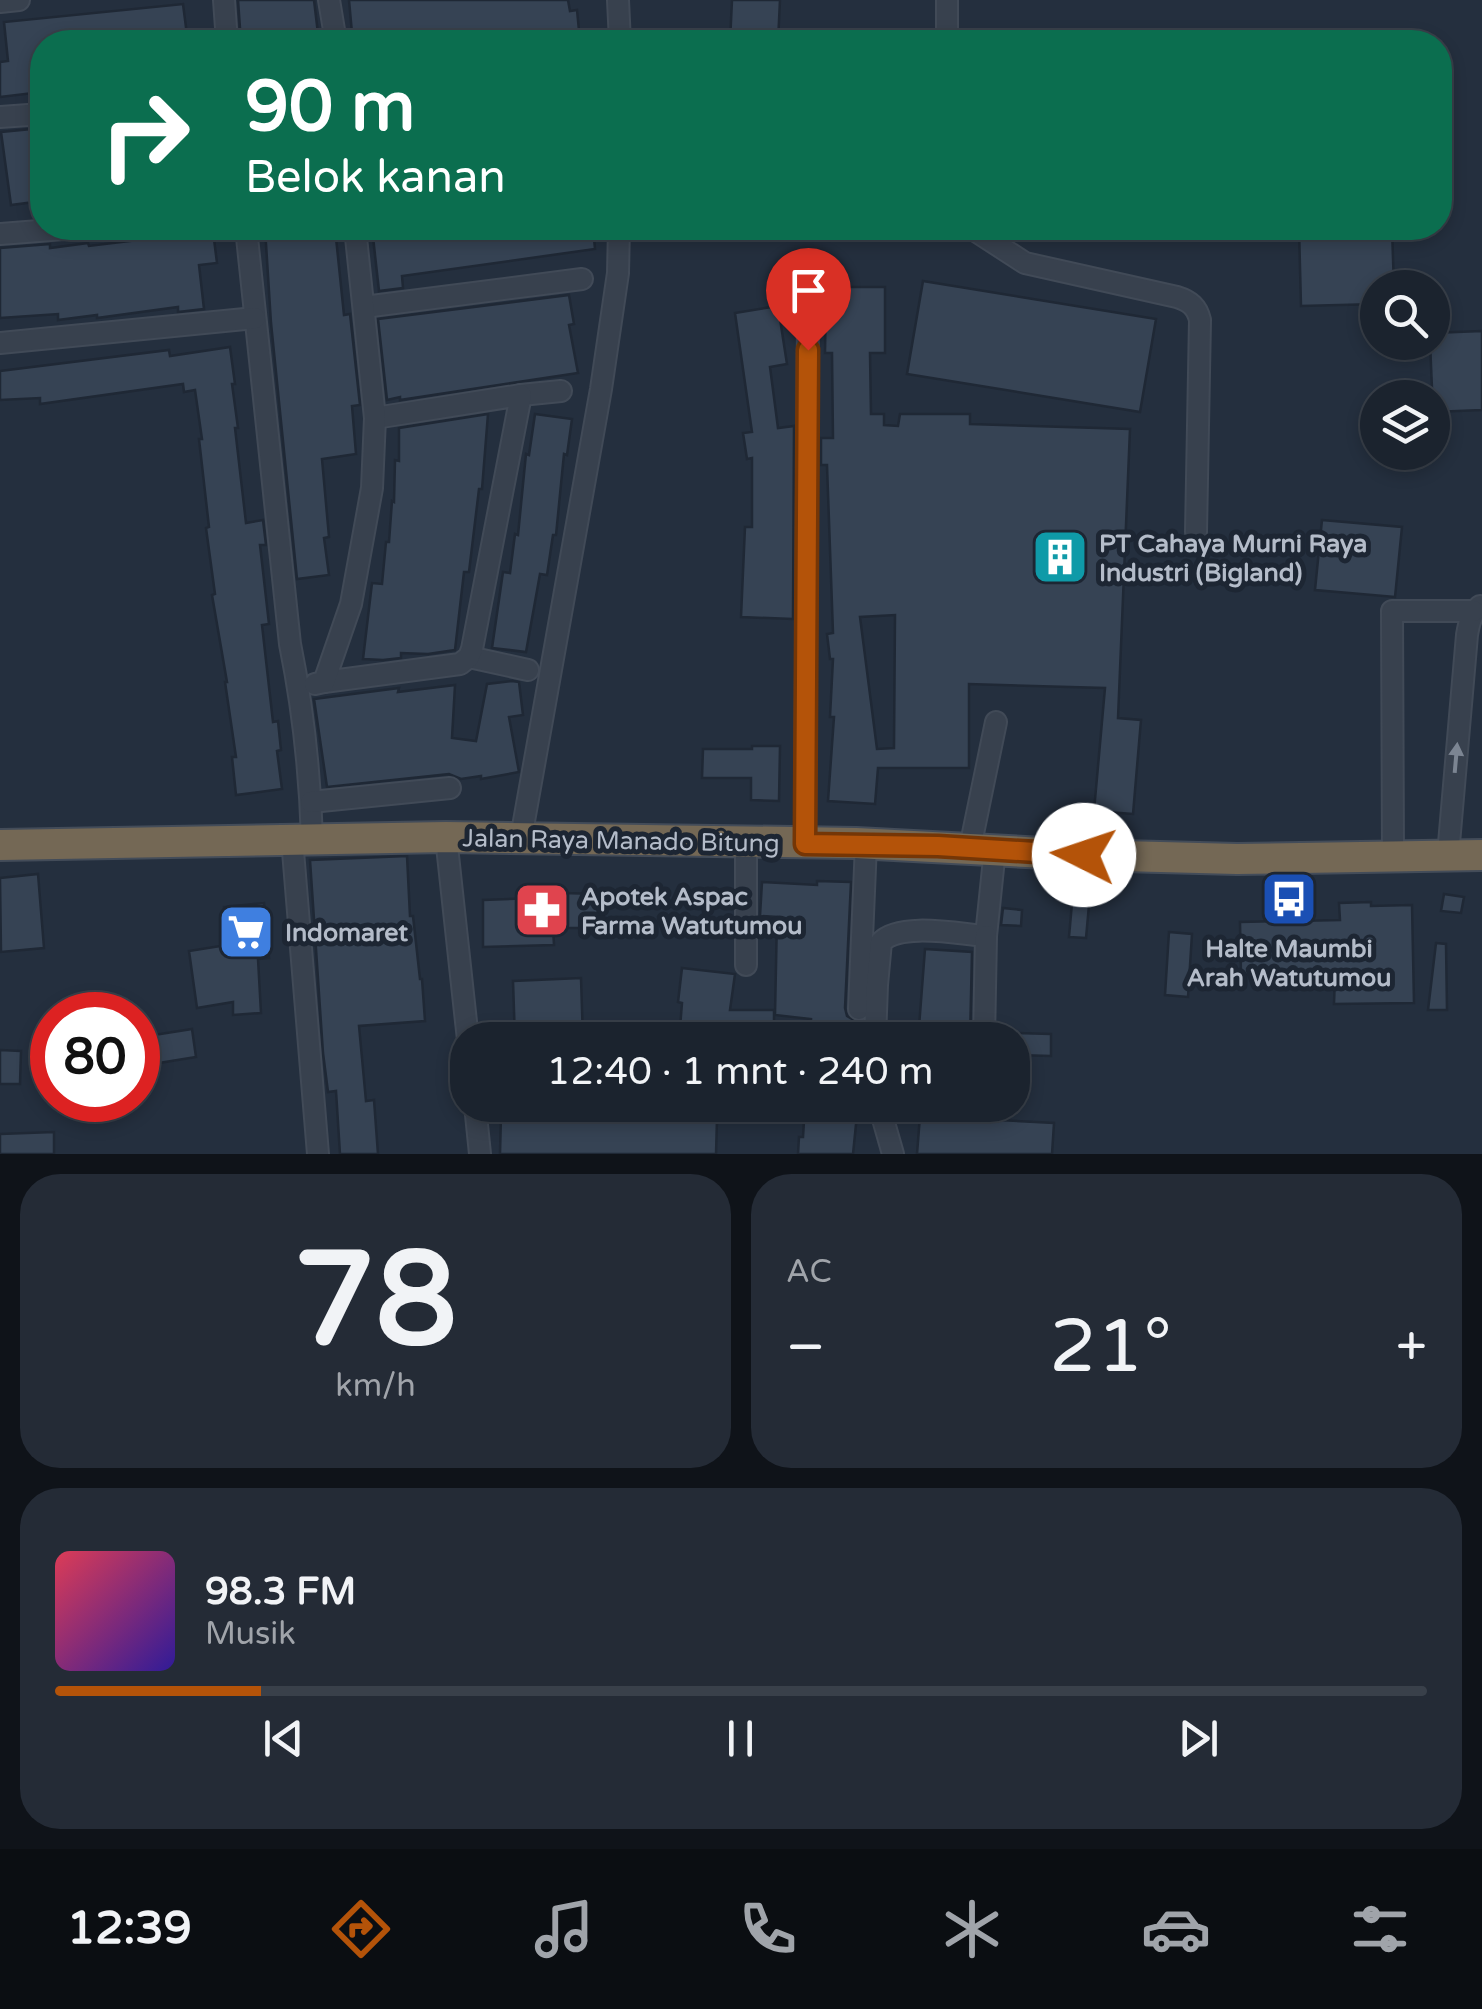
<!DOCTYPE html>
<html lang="id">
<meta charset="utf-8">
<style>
:root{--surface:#1b232e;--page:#242b36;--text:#f1f3f6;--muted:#a0a4aa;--line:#39404a;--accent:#b45309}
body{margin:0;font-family:"Varela Round",sans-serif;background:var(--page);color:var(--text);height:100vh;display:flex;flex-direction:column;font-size:38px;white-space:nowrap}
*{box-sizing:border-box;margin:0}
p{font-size:32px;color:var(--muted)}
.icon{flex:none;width:55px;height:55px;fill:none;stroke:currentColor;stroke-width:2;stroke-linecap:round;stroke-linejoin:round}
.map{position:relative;height:1154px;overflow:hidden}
.drawer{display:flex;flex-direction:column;gap:20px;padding:20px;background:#0f1319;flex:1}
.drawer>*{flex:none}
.hud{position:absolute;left:30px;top:30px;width:1422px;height:210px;border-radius:40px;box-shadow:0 5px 15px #0003,0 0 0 2px var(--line);background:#0b6e4f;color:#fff;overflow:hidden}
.fabs{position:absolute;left:1360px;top:270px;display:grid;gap:20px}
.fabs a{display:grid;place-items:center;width:90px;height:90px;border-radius:50%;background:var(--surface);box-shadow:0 5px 15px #0003,0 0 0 2px var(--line);font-size:50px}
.speed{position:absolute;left:30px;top:992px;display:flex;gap:20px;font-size:50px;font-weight:700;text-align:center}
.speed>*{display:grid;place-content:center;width:130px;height:130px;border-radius:50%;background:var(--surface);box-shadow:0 5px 15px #0003,0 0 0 2px var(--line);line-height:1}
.speed .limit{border:15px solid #d22;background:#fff;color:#111}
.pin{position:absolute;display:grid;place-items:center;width:85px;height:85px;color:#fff;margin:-102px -42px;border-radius:50% 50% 50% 0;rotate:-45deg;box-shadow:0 0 10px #0007}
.pin .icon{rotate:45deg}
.me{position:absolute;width:110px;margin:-55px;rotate:274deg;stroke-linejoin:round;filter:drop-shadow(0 0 8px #0008)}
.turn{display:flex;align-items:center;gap:35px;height:210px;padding:0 50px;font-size:45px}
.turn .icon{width:130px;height:130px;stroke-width:2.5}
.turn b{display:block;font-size:70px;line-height:85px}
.big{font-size:75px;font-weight:600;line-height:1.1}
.drawer .tile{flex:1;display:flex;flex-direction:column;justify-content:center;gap:15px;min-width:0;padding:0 35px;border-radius:40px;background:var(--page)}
.drawer .dial{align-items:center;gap:0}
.dial b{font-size:130px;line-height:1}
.song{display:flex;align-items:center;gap:30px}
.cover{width:120px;height:120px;border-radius:15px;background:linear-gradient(135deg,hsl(350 70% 55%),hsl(250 70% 35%))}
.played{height:10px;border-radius:5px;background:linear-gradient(90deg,var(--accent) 15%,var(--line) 15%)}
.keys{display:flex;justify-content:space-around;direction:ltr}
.heat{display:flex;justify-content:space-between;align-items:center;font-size:55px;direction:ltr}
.drawer .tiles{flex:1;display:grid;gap:20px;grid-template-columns:1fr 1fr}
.tile:last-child{grid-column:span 2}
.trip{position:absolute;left:450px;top:1022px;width:580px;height:100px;border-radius:40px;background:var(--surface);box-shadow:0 5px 15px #0003,0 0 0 2px var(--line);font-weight:600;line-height:100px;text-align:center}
.dock{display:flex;height:160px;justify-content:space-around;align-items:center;background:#0b0e12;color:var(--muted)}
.dock .icon{width:70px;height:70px}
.dock .current{color:var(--accent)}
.dock b{font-size:45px;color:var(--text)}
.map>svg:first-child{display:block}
</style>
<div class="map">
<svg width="1482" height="1154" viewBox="0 0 1482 1154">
<rect width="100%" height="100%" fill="#242f3e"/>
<g fill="#364354" stroke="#1f2835" stroke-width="2.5" fill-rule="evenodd">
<polygon points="238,0 314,0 319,42 241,42"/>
<polygon points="349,0 568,0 570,11 577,10 580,41 367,42 365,32 352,33"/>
<polygon points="732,0 780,0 778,42 730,42"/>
<polygon points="183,4 187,35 98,42 42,42 42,92 0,97 0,62 8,61 4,22"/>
<polygon points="42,128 42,201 11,205 1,132"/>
<polygon points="265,228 335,228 344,315 350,314 360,405 352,406 356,454 322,459 329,537 324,538 329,575 297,579 271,323"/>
<polygon points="372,228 593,228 595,249 402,276 403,288 379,291"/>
<polygon points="1299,228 1392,228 1394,288 1378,288 1378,304 1301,306"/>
<polygon points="213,231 217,263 199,265 204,309 178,312 178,307 97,318 97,315 58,320 58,314 0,318 0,248 50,244 50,248 88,243 89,246"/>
<polygon points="923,281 1156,319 1140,412 907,374"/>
<path d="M826,287H885V353H870L871,414H884V425L898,426L900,414H970V424L1130,429L1118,718L1141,720L1133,814L1094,811L1105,688L969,684V768H878L875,804L828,801L834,717H830L833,659H830L827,634L833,633L827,465H821V438H833L832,353H825ZM895,615L894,748L877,749L860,617Z"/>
<polygon points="569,295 574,324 569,325 578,373 400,400 400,397 387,400 378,319"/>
<polygon points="778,306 787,364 770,367 778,428 794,426 793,619 741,617 745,527 752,527 752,458 747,459 743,433 752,432 735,313"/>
<polygon points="1482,331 1482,410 1433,412 1430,342 1432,342 1432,333"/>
<polygon points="230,347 235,384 232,384 238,428 235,428 246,523 263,520 266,545 260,545 269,624 262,625 273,722 278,721 281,750 277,751 282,789 236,795 232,757 236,757 225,682 227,682 212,595 215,594 206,528 209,527 199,439 202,439 195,390 184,392 183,384 40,404 40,398 0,400 0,371 169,350 170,356"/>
<polygon points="488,414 482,489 479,489 469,572 464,572 455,650 428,654 401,653 401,658 383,660 363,659 372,583 382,584 386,542 389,542 392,501 394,502 395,460 399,461 399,428"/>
<polygon points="535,414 572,419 567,455 564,454 556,535 553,535 547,575 540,574 526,652 492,648 503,572 510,573 515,534 518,535 526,454 529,455"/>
<polygon points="1322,520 1402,527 1395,597 1315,590"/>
<polygon points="512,681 519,682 523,715 509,717 519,772 481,779 481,776 461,779 449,774 327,787 314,699 399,688 398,692 455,685 452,738 476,741 487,684"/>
<polygon points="752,746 780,746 779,801 751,800 751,778 702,778 703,749 752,749"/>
<polygon points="407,856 410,916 413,916 420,979 422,979 425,1021 359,1026 366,1101 374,1100 378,1154 340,1154 336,1091 328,1092 323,1053 310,860"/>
<polygon points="38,874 44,948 1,952 0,878"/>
<polygon points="817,881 851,882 845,1008 847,1016 857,1022 856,1040 810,1040 811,1019 775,1015 777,917 760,916 762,882 817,885"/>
<polygon points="562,893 599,894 599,928 553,928 554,945 483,947 483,900 562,897"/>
<polygon points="1444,894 1464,897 1461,913 1441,911"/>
<polygon points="1371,902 1371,906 1412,905 1414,1003 1334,1004 1335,975 1301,975 1301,972 1241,975 1240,922 1340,920 1339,903"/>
<polygon points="264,903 269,958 258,959 261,1013 233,1015 233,1002 197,1008 189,951 227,945 224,907"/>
<polygon points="1072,903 1089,905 1086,938 1069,937"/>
<polygon points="1003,908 1022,910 1021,926 1001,925"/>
<polygon points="1169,932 1192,934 1188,997 1165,995"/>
<polygon points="1436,943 1446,944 1447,1010 1428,1010"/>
<polygon points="925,949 972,952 970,1040 918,1040"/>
<polygon points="682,968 735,974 730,1010 774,1010 774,1040 679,1040 682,1003 678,1002"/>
<polygon points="581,978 583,1040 515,1040 513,981"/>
<polygon points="192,1029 196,1057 159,1063 154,1035"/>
<polygon points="1012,1033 1051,1034 1051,1056 1012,1055"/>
<polygon points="0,1050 21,1051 20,1084 0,1084"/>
<polygon points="517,1105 608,1105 609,1117 717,1119 716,1154 500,1154 501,1115 517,1115"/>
<polygon points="805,1105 858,1105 853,1154 798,1154 799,1137 803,1137"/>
<polygon points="920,1116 1054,1123 1052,1154 917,1154"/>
<polygon points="54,1132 54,1154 0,1154 0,1134"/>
</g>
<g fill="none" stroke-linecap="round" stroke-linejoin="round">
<g stroke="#414a57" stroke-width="24">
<g id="minor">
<polyline points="224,0 227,42"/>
<polyline points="329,0 336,42"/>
<polyline points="618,0 620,42"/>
<polyline points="0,2 19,0"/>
<polyline points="947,42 947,0"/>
<polyline points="0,117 42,114"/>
<path d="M246,228L290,644C303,708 310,774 312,839"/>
<path d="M971,228L1025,263L1177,297C1190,301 1197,307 1200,320L1196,532"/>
<polyline points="0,234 77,228"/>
<polyline points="364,307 582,279"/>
<polyline points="0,343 255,318"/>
<polyline points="521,395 561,391"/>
<polyline points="469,657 528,670"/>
<polyline points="324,682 460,664 469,657 472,649 521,395 375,418"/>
<polyline points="315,684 324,682 351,604 372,488 375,418 355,228"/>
<polyline points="311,802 450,788"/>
<polyline points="446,837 468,1040"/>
<polyline points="521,838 601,389 618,273 619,228"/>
<polyline points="292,839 318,1154"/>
<polyline points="805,844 808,313"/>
<polyline points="970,848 996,722"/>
<path d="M1448,855L1467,635C1469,623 1471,614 1480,606"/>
<polyline points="1393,856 1392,611 1474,611"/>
<polyline points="746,965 746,842"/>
<polyline points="859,1009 866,844"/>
<path d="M875,1040L877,985L881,942C900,922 959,934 986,936L995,849"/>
<polyline points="984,1040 986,936"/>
<polyline points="475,1105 480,1154"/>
<polyline points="879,1105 893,1154"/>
</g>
</g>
<g stroke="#434c59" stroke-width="34">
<polyline id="highway" points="0,845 446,837 856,843 1084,855 1237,859 1482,855"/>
</g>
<use href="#minor" stroke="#38414e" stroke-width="20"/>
<use href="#highway" stroke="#746855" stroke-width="30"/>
</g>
<defs><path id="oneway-solid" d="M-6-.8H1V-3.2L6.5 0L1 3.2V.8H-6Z" transform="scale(2.5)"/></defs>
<use fill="#7c8592" href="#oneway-solid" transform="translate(1456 758) rotate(-85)"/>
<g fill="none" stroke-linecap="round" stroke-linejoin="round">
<g stroke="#753606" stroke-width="25">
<polyline id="route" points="808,350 805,844 938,846 1084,855"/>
</g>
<use href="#route" stroke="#b45309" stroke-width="18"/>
</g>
<defs>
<g id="building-square" transform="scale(2.875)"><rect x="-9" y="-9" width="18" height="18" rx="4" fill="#0f9aa8" stroke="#1d2633"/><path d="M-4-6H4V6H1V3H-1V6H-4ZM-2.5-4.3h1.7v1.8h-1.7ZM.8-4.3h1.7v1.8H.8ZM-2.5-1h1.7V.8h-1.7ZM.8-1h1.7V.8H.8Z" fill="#fff"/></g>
<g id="bus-square" transform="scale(2.875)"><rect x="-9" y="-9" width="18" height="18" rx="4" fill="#1a4fb4" stroke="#1d2633"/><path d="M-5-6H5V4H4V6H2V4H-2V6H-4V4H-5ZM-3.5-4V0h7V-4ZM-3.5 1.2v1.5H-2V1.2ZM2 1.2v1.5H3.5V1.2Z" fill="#fff"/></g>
<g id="pharmacy-square" transform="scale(2.875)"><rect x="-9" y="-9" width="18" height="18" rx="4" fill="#e0444e" stroke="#1d2633"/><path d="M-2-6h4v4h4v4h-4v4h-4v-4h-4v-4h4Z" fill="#fff"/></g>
<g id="supermarket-square" transform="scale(2.875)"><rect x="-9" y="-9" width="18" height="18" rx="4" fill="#3f7fe0" stroke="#1d2633"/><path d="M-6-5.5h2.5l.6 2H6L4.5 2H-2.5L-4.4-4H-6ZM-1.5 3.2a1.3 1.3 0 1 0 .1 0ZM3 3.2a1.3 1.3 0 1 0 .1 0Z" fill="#fff"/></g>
</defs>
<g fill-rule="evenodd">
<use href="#building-square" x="1060" y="557"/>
<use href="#bus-square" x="1289" y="899"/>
<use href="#pharmacy-square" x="542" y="910"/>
<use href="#supermarket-square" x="246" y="932"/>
</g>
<g text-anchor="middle" stroke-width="10" stroke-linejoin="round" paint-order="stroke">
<g font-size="25" font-weight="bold" fill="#b4bcc9" stroke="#1d2633" text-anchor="start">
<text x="1099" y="552">PT Cahaya Murni Raya<tspan x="1099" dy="29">Industri (Bigland)</tspan></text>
<text x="581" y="905">Apotek Aspac<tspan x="581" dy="29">Farma Watutumou</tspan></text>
<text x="285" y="941">Indomaret</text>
<text x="1289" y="957" text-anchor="middle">Halte Maumbi<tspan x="1289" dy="29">Arah Watutumou</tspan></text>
</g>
<g font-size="25" fill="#b4bcc9" stroke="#1d2633">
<text transform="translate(621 840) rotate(1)" y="9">Jalan Raya Manado Bitung</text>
</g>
</g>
</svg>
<div class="fabs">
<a><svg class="icon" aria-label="search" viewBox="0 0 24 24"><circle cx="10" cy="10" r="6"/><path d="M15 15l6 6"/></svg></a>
<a><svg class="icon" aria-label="layers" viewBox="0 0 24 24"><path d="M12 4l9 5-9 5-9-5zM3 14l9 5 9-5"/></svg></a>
</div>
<div class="speed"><div class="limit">80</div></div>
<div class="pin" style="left:808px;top:350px;background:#d93025"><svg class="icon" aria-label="arrive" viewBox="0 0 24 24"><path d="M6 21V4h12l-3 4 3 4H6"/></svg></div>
<svg class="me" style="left:1084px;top:855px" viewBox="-20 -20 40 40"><circle r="19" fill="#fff"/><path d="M0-13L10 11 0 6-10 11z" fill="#b45309"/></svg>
<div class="trip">12:40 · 1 mnt · 240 m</div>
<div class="hud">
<div class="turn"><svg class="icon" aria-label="right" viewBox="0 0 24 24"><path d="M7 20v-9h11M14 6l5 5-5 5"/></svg><div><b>90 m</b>Belok kanan</div></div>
</div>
</div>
<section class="drawer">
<div class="tiles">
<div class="tile dial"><b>78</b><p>km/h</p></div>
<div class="tile"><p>AC</p>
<div class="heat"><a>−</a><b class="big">21°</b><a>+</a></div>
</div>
<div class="tile">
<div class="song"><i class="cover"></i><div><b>98.3 FM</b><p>Musik</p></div></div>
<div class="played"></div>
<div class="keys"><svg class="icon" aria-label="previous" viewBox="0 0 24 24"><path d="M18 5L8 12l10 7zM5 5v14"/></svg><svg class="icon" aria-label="pause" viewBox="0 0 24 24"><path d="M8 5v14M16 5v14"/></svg><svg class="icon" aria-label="next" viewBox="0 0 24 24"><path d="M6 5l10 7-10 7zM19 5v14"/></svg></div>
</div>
</div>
</section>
<nav class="dock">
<b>12:39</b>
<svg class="icon current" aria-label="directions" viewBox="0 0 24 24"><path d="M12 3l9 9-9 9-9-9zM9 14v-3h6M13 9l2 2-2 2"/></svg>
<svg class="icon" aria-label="music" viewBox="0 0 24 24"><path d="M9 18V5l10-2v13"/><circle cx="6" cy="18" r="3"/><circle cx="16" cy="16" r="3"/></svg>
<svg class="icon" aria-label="phone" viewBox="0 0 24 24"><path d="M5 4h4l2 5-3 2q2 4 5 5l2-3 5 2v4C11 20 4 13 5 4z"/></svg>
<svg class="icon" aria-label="climate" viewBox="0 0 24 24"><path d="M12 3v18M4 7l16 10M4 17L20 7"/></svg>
<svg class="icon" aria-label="car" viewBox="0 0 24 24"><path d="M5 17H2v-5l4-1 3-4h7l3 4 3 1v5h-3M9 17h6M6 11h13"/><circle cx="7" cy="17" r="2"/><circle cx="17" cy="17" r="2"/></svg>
<svg class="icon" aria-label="filters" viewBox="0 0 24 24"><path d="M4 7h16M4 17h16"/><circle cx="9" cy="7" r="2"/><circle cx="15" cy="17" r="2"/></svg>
</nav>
